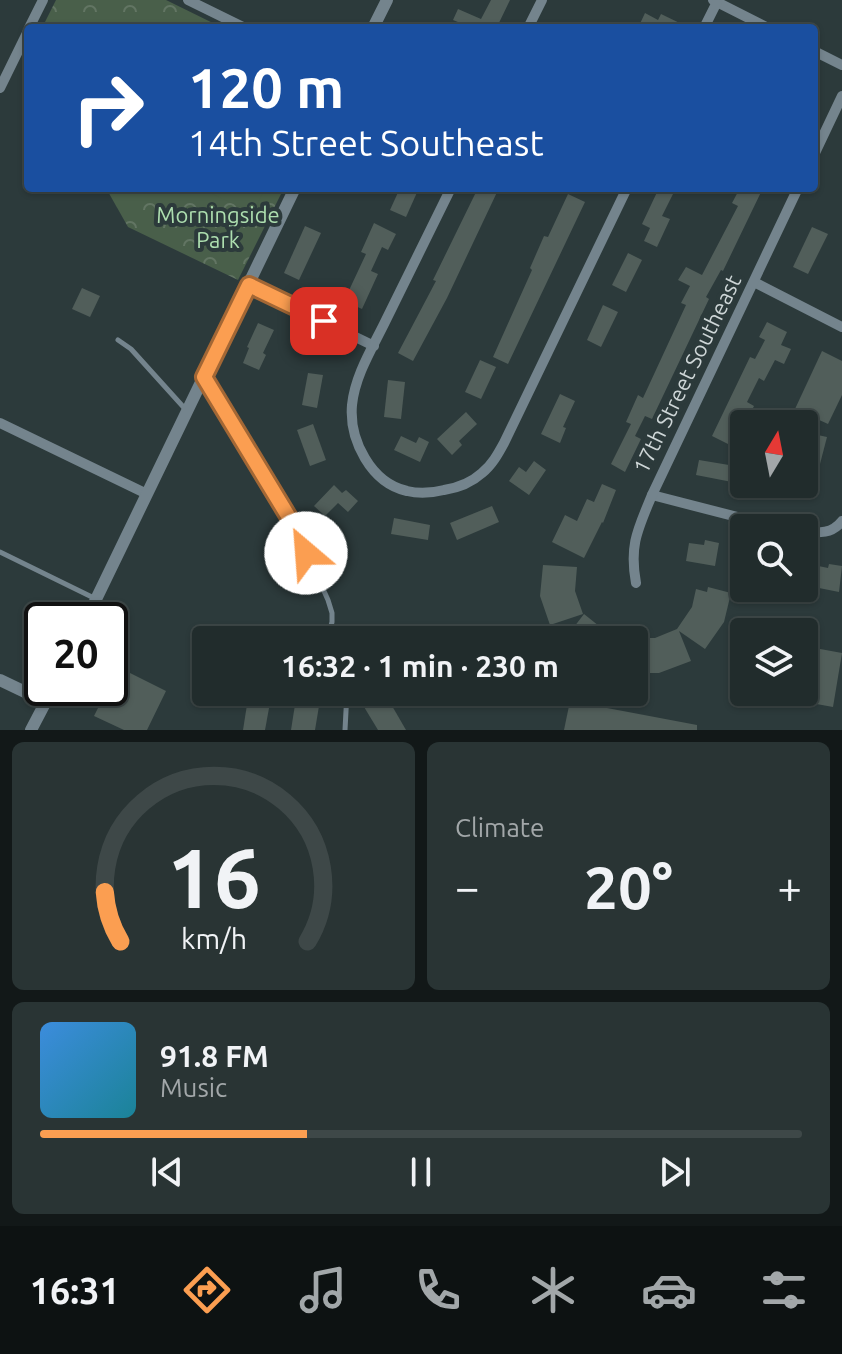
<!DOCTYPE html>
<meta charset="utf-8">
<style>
:root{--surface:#212c2c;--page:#293434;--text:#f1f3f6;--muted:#a2a7a9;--line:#3e4848;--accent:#fb9e51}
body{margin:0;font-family:Ubuntu,sans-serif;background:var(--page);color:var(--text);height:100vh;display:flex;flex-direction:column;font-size:30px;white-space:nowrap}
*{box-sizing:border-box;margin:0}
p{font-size:26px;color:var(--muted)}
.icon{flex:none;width:44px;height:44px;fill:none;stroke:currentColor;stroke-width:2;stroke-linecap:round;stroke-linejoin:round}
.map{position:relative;height:730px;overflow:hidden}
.details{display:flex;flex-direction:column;gap:12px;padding:12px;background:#121818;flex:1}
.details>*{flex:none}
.hud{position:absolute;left:24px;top:24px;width:794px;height:168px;border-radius:8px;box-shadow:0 2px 6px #0004,0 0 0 2px var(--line);background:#1a4fa0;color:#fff;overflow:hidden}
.needle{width:52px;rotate:10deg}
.fabs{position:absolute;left:730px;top:410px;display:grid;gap:16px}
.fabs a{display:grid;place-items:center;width:88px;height:88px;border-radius:8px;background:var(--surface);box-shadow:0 2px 6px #0004,0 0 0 2px var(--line);font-size:40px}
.speed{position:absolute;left:24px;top:602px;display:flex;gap:16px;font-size:40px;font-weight:700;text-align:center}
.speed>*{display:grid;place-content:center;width:104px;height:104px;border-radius:50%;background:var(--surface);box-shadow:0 2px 6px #0004,0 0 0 2px var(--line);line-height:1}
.speed .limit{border:4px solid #111;border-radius:12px;background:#fff;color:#111}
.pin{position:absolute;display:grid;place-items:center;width:68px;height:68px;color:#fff;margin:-34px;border-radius:16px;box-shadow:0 4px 12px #0006}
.me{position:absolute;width:88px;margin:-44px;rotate:333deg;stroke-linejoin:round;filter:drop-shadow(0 0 6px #0008)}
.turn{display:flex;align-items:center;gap:28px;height:168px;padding:0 32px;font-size:36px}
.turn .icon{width:104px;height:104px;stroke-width:2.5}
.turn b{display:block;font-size:56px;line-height:68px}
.big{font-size:60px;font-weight:700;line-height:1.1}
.details .card{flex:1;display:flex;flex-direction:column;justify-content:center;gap:12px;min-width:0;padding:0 28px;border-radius:12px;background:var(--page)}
.details .dial{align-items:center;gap:0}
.dial svg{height:208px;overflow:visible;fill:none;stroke:var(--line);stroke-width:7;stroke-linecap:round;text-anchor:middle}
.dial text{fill:var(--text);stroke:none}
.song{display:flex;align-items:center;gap:24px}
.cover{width:96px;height:96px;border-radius:12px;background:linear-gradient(135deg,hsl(210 70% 55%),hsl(190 70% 35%))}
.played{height:8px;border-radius:4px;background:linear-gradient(90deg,var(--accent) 35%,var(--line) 35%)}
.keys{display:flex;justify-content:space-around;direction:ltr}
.heat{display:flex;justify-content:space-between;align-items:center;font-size:44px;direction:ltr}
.details .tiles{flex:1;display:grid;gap:12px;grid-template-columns:1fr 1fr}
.card:last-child{grid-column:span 2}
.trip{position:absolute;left:192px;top:626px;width:456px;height:80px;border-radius:8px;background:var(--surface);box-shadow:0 2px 6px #0004,0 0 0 2px var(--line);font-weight:700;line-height:80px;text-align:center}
.tab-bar{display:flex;height:128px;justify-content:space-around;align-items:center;background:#0d1212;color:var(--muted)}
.tab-bar .icon{width:56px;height:56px}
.tab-bar .selected{color:var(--accent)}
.tab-bar b{font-size:36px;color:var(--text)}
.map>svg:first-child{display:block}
</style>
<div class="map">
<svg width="842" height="730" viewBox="0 0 842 730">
<defs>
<pattern id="park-crowns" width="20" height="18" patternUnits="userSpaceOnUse" patternTransform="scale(2)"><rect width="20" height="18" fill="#495f4a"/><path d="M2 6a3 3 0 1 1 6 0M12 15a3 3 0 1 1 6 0" fill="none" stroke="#627563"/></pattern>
</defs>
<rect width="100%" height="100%" fill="#2c3a3b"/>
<g fill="url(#park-crowns)">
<polygon points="56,0 166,0 223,28 42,28"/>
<polygon points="106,188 284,188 238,280 128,227"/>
</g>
<polygon fill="#495f4a" points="212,188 265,188 253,213 210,193"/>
<g fill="#515e5a">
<polygon points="491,0 510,0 497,27 500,28 477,28 471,25 470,27 453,20 458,9 481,19"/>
<polygon points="645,13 658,20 661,14 690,28 638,28"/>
<polygon points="400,188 419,188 406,217 390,210"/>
<polygon points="478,188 499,188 447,298 413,361 398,353 436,281 433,280"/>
<polygon points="659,188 676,188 662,216 670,219 657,247 644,241 650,228 642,224"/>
<polygon points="740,188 763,188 723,271 721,270 706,297 709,299 652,419 645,416 635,436 641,439 625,472 611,464 631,424 626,422 638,395 643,398 686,305 681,303 690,286 678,280 686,267 702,275 738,206 732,203"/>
<polygon points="568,194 585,202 508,364 493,357 532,270 530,268 544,236 548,237"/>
<polygon points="374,223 396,234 388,250 382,247 371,271 378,274 362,309 344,301 366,254 361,252"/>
<polygon points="305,226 321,233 299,280 284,273"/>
<polygon points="812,227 828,234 808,274 793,267"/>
<polygon points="628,253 642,260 626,292 612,285"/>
<polygon points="82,288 100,296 90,317 72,309"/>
<polygon points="603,305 618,312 601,347 587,340"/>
<polygon points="767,322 787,332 781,345 791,349 784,364 775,360 764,381 759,378 747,402 754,406 734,447 712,436 750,357 755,359 765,340 759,337"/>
<polygon points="258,323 274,330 263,353 266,355 259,370 243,363 249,348 247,347"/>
<polygon points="822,351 842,361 842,395 828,424 795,409"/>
<polygon points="480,360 496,367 481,399 465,392"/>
<polygon points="308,373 323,375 317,408 302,405"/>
<polygon points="388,380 405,382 401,419 384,417"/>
<polygon points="560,394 575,401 563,427 566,428 560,443 541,434"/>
<polygon points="466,412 477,424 459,441 462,445 452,455 437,439"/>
<polygon points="313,424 326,460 310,466 297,430"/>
<polygon points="804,432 827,437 820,464 804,461"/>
<polygon points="401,436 416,443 419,437 429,442 420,462 394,450"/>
<polygon points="699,460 735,466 732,482 696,475"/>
<polygon points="534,461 546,470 529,495 509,481 519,467 526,472"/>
<polygon points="804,479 815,481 812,498 766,488 767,484 804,484"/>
<polygon points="602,484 616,490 603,523 602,522 584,558 552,542 565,515 577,521 587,499 594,502"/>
<polygon points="334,485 342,493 346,490 358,501 348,512 338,503 325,516 314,506"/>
<polygon points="492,506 499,522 457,540 450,523"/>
<polygon points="394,518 430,525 428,540 391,534"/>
<polygon points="705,540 719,543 715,566 686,561 689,543 704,545"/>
<polygon points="804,563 828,568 829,564 842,566 839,592 804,585"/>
<polygon points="543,565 577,567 575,591 583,614 550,625 540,596"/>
<polygon points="708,587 731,593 724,622 705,649 679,631 691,661 659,673 634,673 634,638 655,638 677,629 692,607 696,589 707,592"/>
<polygon points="584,614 604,630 630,637 629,640 564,640"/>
<polygon points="804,646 842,653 833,707 778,697 778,692 804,692 804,679 816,681 819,664 804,661"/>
<polygon points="118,667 166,691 147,730 124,730 94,716 108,688 110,688 110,683"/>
<polygon points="249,692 272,692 265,730 243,730"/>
<polygon points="297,692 321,694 315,730 291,730"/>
<polygon points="355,692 384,692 406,730 378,730"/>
<polygon points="570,701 697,725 697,730 564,730"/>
</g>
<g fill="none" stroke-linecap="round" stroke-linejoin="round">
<g stroke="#74848d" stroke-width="5">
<polyline points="118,340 131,349 187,411"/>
<polyline points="205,379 296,529 328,600 332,613 332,622 327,640"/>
<polyline points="0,552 96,599"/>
<polyline points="345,730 347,692"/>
</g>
<g stroke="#74848d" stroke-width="10">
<polyline points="188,0 245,28"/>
<polyline points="713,0 768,28"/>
<polyline points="29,28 43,0"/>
<polyline points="528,28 542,0"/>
<polyline points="704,28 717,2"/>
<polyline points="814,51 842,65"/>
<polyline points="0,88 28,31"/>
<polyline points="814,155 842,96"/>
<path d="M451,188C429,232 408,276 386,320C373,347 355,375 352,405C349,440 371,483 407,491C419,494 432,493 444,490C457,488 472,482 482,473C492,465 498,454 504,443L627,188"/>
<polyline points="754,282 842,327"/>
<polyline points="249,285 374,346"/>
<polyline points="0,423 147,494"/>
<polyline points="652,495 780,528"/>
<path d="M804,532C819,533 832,534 842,521"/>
<path d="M636,583C629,545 638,529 652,495L798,188"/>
</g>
<g stroke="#74848d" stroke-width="12">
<polyline points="373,28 387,0"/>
<polyline points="86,620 295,188"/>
<polyline points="0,680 46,702"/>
<polyline points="31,730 53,688"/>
</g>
</g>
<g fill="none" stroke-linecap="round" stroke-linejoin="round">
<g stroke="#a36735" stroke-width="20">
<polyline id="route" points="306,553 296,529 204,377 249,285 324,321"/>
</g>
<use href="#route" stroke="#fb9e51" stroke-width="14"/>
</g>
<g text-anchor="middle" stroke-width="8" stroke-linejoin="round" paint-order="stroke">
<g font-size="22" fill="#addeaf" stroke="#2c3a3b">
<text x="218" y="223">Morningside<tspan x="218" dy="25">Park</tspan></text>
</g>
<g font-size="22" fill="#ced6d7" stroke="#2c3a3b">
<text transform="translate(687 374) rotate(-64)" y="8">17th Street Southeast</text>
</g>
</g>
</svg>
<div class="fabs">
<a><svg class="needle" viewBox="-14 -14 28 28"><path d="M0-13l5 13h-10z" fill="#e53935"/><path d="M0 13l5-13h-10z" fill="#a2a7a9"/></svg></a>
<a><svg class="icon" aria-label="search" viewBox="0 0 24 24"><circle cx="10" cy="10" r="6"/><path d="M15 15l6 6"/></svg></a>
<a><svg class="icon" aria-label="layers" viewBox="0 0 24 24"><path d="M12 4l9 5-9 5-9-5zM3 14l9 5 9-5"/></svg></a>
</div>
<div class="speed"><div class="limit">20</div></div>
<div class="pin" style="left:324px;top:321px;background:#d93025"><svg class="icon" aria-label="arrive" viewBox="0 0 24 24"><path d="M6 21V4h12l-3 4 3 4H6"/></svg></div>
<svg class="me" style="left:306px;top:553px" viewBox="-20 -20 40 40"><circle r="19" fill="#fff"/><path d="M0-13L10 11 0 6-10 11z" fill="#fb9e51"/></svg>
<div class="trip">16:32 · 1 min · 230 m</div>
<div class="hud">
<div class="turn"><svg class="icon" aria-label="right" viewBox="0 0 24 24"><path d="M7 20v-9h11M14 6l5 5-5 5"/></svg><div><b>120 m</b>14th Street Southeast</div></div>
</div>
</div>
<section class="details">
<div class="tiles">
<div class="card dial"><svg viewBox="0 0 100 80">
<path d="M14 69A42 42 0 1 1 86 69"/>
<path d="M14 69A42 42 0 0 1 8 50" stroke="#fb9e51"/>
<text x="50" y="56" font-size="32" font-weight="700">16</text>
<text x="50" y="72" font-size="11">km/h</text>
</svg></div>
<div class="card"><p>Climate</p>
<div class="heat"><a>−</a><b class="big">20°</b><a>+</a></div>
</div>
<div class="card">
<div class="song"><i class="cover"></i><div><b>91.8 FM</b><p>Music</p></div></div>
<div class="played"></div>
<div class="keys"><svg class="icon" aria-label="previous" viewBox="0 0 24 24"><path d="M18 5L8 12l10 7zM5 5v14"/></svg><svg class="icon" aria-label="pause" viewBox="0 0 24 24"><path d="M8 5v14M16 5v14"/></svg><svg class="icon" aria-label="next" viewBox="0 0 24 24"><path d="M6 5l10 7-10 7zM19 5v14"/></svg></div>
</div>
</div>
</section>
<nav class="tab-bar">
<b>16:31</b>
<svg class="icon selected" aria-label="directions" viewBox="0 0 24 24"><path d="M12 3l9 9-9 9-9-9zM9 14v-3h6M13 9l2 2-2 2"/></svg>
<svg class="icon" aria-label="music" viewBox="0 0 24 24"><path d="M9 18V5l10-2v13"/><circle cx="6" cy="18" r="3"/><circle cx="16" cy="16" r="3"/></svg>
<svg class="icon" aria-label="phone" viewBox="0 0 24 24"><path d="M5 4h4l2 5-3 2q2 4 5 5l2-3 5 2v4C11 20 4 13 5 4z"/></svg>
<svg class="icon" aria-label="climate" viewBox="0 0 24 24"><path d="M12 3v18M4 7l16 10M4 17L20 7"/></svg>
<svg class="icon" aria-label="car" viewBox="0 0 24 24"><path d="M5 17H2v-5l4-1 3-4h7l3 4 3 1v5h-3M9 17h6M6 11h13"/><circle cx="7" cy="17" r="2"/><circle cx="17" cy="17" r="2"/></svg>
<svg class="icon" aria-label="filters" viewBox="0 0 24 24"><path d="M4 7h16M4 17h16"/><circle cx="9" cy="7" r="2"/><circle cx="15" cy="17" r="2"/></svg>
</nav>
